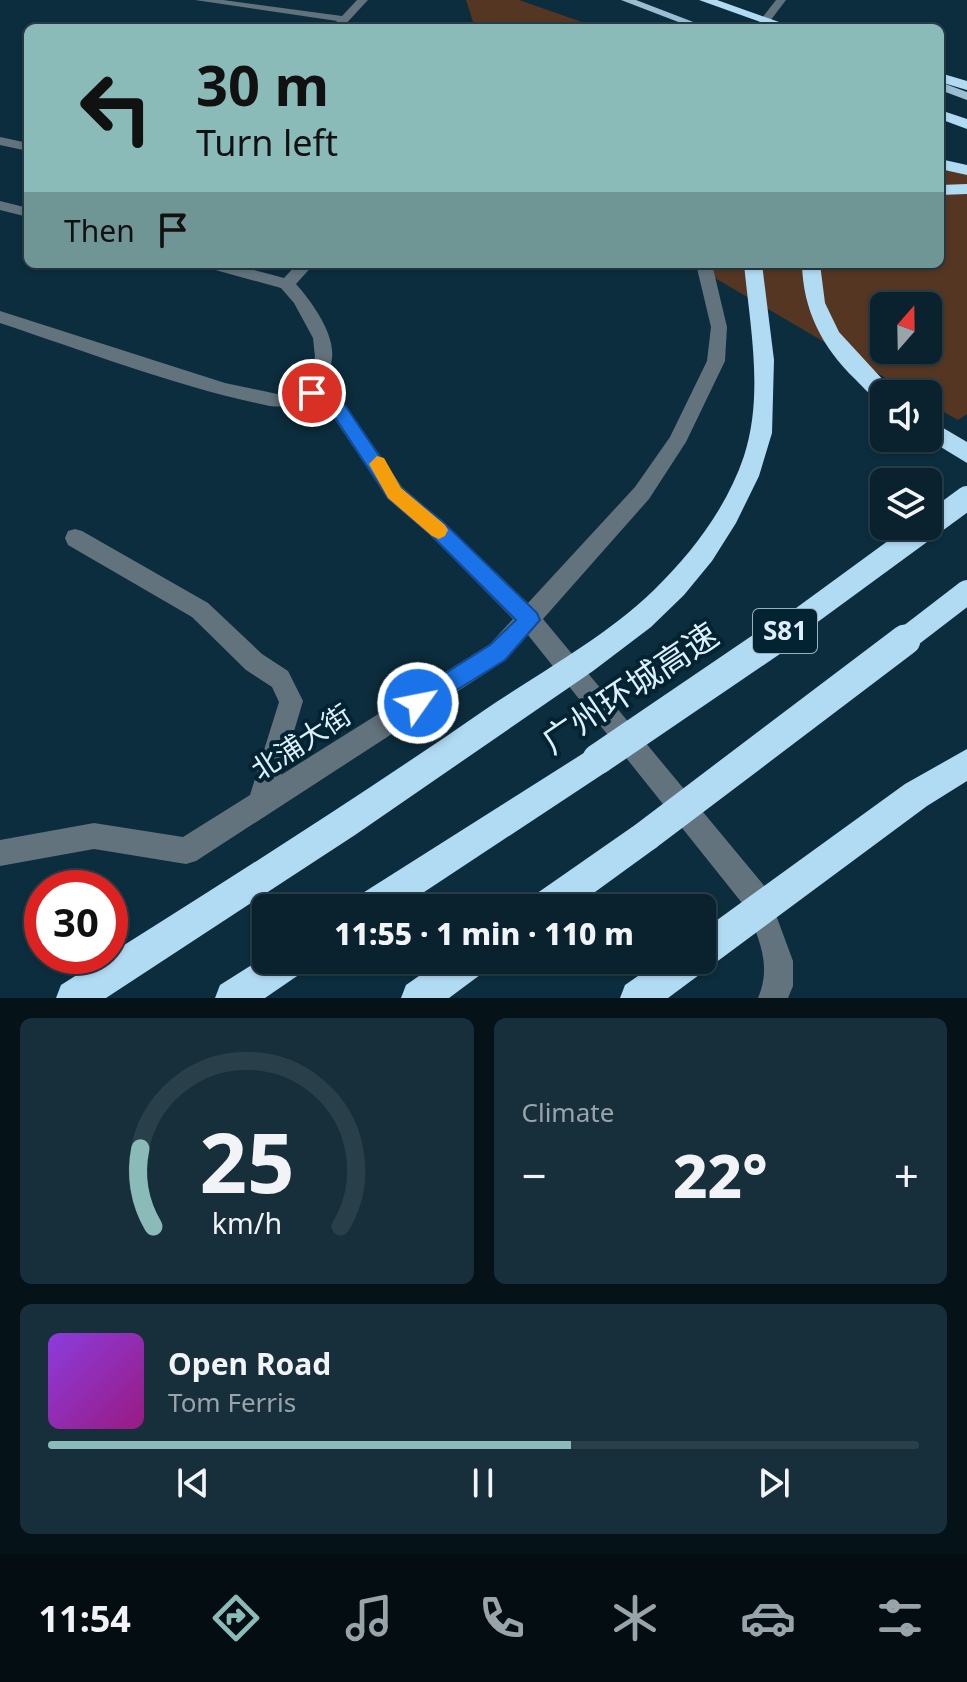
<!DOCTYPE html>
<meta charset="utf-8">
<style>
:root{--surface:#09222e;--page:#172f3a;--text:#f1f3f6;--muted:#99a4aa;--line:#293f4a;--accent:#8bbbb9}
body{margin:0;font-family:"Noto Sans","Noto Sans SC",sans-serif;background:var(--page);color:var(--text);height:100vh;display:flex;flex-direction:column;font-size:30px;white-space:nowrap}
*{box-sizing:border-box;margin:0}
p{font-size:26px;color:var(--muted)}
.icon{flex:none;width:44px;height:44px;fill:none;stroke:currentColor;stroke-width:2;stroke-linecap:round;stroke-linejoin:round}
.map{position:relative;height:998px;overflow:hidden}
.panel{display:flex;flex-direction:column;gap:20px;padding:20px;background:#051319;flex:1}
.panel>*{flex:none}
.banner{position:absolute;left:24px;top:24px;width:920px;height:244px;border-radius:12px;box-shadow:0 2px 6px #0004,0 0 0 2px var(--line);background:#8bbbb9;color:#111;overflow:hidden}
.needle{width:52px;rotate:20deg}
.fabs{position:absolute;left:870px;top:292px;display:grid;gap:16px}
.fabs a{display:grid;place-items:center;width:72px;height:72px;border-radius:12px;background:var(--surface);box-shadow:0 2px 6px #0004,0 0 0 2px var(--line);font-size:40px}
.speed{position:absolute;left:24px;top:870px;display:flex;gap:16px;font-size:40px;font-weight:700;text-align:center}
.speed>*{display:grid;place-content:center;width:104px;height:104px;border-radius:50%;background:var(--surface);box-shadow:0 2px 6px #0004,0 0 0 2px var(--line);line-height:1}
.speed .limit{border:12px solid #d22;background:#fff;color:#111}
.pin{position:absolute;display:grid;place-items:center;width:68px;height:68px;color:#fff;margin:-34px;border:4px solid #fff;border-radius:50%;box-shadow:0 2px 8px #0007}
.me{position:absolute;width:88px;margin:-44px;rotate:57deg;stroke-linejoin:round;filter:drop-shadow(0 0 6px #0008)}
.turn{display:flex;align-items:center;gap:28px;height:168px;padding:0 40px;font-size:36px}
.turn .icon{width:104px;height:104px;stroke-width:2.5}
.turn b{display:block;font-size:56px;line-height:68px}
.then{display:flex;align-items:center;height:76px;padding:0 40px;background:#0003;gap:16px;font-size:30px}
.big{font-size:60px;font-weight:800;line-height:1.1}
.panel .tile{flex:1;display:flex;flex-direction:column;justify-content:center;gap:12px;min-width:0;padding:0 28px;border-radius:12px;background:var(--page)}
.panel .dial{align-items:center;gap:0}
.dial svg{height:208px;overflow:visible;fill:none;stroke:var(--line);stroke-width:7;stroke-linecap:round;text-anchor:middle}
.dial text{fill:var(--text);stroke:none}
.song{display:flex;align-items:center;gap:24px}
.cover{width:96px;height:96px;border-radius:12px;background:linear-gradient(135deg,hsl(270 70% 55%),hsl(310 70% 35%))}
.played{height:8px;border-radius:4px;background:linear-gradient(90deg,var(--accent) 60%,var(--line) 60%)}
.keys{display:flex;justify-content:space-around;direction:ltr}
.heat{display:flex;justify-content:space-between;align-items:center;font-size:44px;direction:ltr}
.panel .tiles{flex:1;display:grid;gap:20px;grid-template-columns:1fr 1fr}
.tile:last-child{grid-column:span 2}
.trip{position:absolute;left:252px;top:894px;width:464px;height:80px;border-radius:12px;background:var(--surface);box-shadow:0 2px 6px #0004,0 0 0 2px var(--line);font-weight:800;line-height:80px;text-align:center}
.dock{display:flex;height:128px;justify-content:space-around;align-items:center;background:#040e12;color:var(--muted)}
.dock .icon{width:56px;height:56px}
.dock .current{color:var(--accent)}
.dock b{font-size:36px;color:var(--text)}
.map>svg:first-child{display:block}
</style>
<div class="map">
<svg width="967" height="998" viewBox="0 0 967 998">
<rect width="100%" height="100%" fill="#0c2d3d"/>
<g fill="#553623" fill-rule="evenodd">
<polygon points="466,0 519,0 599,28 475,28"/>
<path d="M940,161L967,172V414L958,420L928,403V394H913L691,264H940ZM884,306H928V350H884Z"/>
</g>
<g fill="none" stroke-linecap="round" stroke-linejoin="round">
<g fill="#62737d" fill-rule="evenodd">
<polygon points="195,0 223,0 342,16 357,0 368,0 342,28 331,28 337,21"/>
<polygon points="776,0 786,0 767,25 759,25 758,23"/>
<polygon points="0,137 28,143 28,151 0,145"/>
<polygon points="0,201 28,208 28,217 0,210"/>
<path d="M205,264H232L284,278L297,264H314L296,284C311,301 335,333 332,358C331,368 326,379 322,388L336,392L402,487L443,522L528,603L635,487L670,437L707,361L711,327L696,264H712L727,327L725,361L686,442L649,499L543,619L766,888L793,961V986L788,998H758C772,966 759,938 746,908L528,635L506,660L196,861L186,864L94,849L0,866V840L94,823L183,837L250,795L279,702L272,687L246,670L192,617L68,545L65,538L68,531L75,529L82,531L208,603L262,654L288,671L303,701L281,775L490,644L513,619L429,534L388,499L324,403C301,397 291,411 265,405C175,386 87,352 0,323V311L225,383L282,395L305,388L315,357L313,338L294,303L281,288L208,268Z"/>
</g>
<g fill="#9abdd1" fill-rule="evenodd">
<polygon points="621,0 636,0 709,28 694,28"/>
<polygon points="940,82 967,92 967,100 940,90"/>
</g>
<g fill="#b1dbf3" fill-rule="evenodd">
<polygon points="699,0 717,0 796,28 777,28"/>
<polygon points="940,73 967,81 967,90 940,82"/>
<polygon points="940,110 967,119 967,129 940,119"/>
<polygon points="940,159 967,165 967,175 940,169"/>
<polygon points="967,184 967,194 940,195 940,185"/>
<path d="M744,264H762L774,360L772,433L759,476L736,523L712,561L684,595L651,627L593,671L355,835L106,998H56L61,985C202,896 347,805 486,709C542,671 604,638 654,590C692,553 727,507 744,456C764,394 750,327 744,264Z"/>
<path d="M802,264H820L825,303L839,332L896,394H884V402C872,398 864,388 855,379C822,347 803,310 802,264Z"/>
<polygon points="928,419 967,442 967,463 926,438 928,438"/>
<polygon points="598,744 609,748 613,759 609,770 400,908 353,908 358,896"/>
<polygon points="967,749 967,781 927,806 668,998 620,998 625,985 661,960 702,960 702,931 905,784"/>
<polygon points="646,820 657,825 662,836 657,847 573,908 528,908 533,896 635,825"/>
<polygon points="266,956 266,960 308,960 303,972 265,998 215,998 220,985"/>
<polygon points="442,960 489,960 484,972 449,998 401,998 406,985"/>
</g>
<g stroke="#b1dbf3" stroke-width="24">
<polyline points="770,642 967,498"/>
<polyline points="902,642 967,592"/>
</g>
<g stroke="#b1dbf3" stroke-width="31">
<polyline points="598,759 773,640"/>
<polyline points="646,836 905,640"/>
</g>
</g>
<polygon fill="#1a73e8" stroke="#114b97" stroke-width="2" points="312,387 336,392 401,488 443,522 537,613 540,620 505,660 418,714 411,711 407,703 411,695 490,645 516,620 430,534 388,498 325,402 306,397 306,388"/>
<polygon fill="#f59e0b" points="377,456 384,458 401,488 445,525 448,530 445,536 439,539 432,536 388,498 369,464"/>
<g text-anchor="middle" stroke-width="8" stroke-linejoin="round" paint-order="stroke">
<rect fill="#022332" stroke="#9bb2be" stroke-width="2" x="753" y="609" width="64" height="44" rx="6"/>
<g font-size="26" font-weight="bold" fill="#ddeffa">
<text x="785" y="640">S81</text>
</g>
<g font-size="28" fill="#ddeffa" stroke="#022332">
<text transform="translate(301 742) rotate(-33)" y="10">北浦大街</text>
</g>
<g font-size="34" fill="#ddeffa" stroke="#022332">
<text transform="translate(630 688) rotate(-34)" y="12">广州环城高速</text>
</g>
</g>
</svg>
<div class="fabs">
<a><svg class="needle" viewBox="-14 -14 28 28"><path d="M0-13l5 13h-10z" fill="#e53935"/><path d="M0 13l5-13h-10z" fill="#99a4aa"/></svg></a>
<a><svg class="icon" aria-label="sound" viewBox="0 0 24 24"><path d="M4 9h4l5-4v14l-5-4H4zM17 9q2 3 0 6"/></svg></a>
<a><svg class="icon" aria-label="layers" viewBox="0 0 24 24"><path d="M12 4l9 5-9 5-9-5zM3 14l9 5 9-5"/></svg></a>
</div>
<div class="speed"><div class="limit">30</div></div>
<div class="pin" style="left:312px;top:393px;background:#d93025"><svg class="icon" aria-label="arrive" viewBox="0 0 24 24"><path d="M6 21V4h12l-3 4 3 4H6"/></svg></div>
<svg class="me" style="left:418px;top:703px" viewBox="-20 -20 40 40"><circle r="17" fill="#1a73e8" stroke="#fff" stroke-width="3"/><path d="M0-11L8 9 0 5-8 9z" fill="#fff"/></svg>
<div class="trip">11:55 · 1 min · 110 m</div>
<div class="banner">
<div class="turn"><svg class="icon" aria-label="left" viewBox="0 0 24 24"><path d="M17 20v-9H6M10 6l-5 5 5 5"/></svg><div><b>30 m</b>Turn left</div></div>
<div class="then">Then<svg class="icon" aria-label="arrive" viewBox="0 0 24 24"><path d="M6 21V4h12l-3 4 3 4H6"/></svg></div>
</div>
</div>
<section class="panel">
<div class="tiles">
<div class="tile dial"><svg viewBox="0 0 100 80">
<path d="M14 69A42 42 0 1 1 86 69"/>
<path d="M14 69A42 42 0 0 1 9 39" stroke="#8bbbb9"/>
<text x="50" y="56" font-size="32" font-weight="700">25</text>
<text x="50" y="72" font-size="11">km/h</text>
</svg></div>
<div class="tile"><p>Climate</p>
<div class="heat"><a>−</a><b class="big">22°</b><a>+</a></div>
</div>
<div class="tile">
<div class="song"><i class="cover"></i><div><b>Open Road</b><p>Tom Ferris</p></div></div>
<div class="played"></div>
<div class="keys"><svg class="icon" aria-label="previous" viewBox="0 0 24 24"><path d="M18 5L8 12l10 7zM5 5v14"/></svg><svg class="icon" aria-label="pause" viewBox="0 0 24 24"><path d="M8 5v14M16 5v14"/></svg><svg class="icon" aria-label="next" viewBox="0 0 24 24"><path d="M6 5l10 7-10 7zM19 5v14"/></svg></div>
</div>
</div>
</section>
<nav class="dock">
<b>11:54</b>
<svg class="icon current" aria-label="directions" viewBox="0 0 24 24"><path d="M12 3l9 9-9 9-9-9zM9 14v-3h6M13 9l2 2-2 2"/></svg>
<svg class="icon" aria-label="music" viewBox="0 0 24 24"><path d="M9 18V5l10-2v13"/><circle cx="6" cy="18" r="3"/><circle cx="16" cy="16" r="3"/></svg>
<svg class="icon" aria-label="phone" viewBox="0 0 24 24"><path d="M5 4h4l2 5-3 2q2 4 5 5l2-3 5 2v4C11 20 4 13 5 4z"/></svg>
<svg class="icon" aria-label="climate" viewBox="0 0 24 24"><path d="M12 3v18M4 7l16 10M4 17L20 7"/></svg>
<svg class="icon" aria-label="car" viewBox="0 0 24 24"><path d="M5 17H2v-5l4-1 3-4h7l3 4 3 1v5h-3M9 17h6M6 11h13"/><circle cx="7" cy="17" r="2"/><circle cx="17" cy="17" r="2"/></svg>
<svg class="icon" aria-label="filters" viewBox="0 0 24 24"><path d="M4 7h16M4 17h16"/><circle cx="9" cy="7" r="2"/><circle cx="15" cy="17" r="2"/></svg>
</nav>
